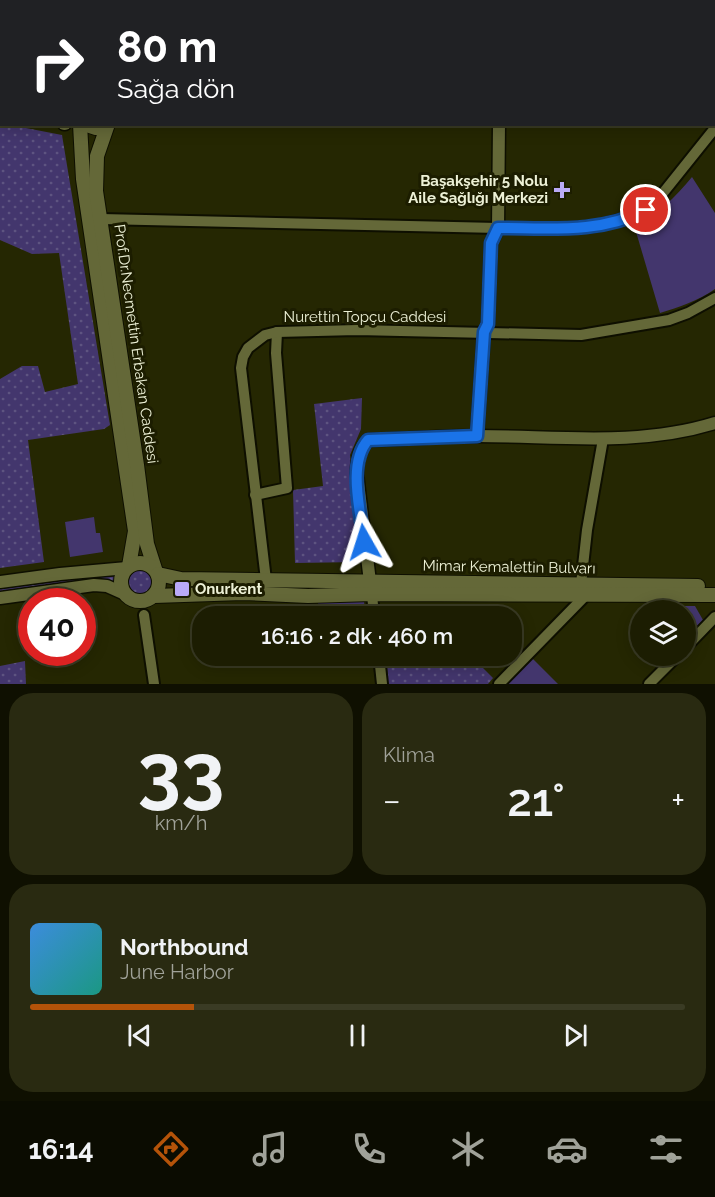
<!DOCTYPE html>
<html lang="tr">
<meta charset="utf-8">
<style>
:root{--surface:#1c1d02;--page:#292a11;--text:#f1f3f6;--muted:#a0a299;--line:#3a3b24;--accent:#b45309}
body{margin:0;font-family:Raleway,sans-serif;background:var(--page);color:var(--text);height:100vh;display:flex;flex-direction:column;font-size:22px;white-space:nowrap}
*{box-sizing:border-box;margin:0}
p{font-size:20px;color:var(--muted)}
.icon{flex:none;width:33px;height:33px;fill:none;stroke:currentColor;stroke-width:2;stroke-linecap:round;stroke-linejoin:round}
.map{position:relative;height:684px;overflow:hidden}
.side{display:flex;flex-direction:column;gap:9px;padding:9px;background:#0f1001;flex:1}
.side>*{flex:none}
.hud{position:absolute;left:0px;top:0px;width:716px;height:126px;box-shadow:0 3px 15px #0003,0 0 0 2px var(--line);background:#202124;color:#fff;overflow:hidden}
.controls{position:absolute;left:630px;top:600px;display:grid;gap:12px}
.controls a{display:grid;place-items:center;width:66px;height:66px;border-radius:50%;background:var(--surface);box-shadow:0 3px 15px #0003,0 0 0 2px var(--line);font-size:30px}
.speed{position:absolute;left:18px;top:588px;display:flex;gap:12px;font-size:30px;font-weight:700;text-align:center}
.speed>*{display:grid;place-content:center;width:78px;height:78px;border-radius:50%;background:var(--surface);box-shadow:0 3px 15px #0003,0 0 0 2px var(--line);line-height:1}
.speed .limit{border:9px solid #d22;background:#fff;color:#111}
.pin{position:absolute;display:grid;place-items:center;width:51px;height:51px;color:#fff;margin:-26px;border:3px solid #fff;border-radius:50%;box-shadow:0 2px 6px #0007}
.me{position:absolute;width:66px;margin:-33px;rotate:354deg;stroke-linejoin:round;filter:drop-shadow(0 0 4px #0008)}
.turn{display:flex;align-items:center;gap:21px;height:126px;padding:0 18px;font-size:27px}
.turn .icon{width:78px;height:78px;stroke-width:2.5}
.turn b{display:block;font-size:42px;line-height:51px}
.big{font-size:45px;font-weight:600;line-height:1.1}
.side .card{flex:1;display:flex;flex-direction:column;justify-content:center;gap:9px;min-width:0;padding:0 21px;border-radius:24px;background:var(--page)}
.side .dial{align-items:center;gap:0}
.dial b{font-size:78px;line-height:1}
.song{display:flex;align-items:center;gap:18px}
.cover{width:72px;height:72px;border-radius:9px;background:linear-gradient(135deg,hsl(210 70% 55%),hsl(170 70% 35%))}
.played{height:6px;border-radius:3px;background:linear-gradient(90deg,var(--accent) 25%,var(--line) 25%)}
.keys{display:flex;justify-content:space-around;direction:ltr}
.heat{display:flex;justify-content:space-between;align-items:center;font-size:33px;direction:ltr}
.side .tiles{flex:1;display:grid;gap:9px;grid-template-columns:1fr 1fr}
.card:last-child{grid-column:span 2}
.trip{position:absolute;left:192px;top:606px;width:330px;height:60px;border-radius:24px;background:var(--surface);box-shadow:0 3px 15px #0003,0 0 0 2px var(--line);font-weight:600;line-height:60px;text-align:center}
.dock{display:flex;height:96px;justify-content:space-around;align-items:center;background:#0b0c01;color:var(--muted)}
.dock .icon{width:42px;height:42px}
.dock .selected{color:var(--accent)}
.dock b{font-size:27px;color:var(--text)}
.map>svg:first-child{display:block}
</style>
<div class="map">
<svg width="715" height="684" viewBox="0 0 715 684">
<defs>
<pattern id="grass-dots" width="8" height="8" patternUnits="userSpaceOnUse" patternTransform="scale(1.5)"><rect width="8" height="8" fill="#43366d"/><path d="M2 2h.1M6 6h.1" fill="none" stroke="#5e5481" stroke-width="1.8" stroke-linecap="round"/></pattern>
</defs>
<rect width="100%" height="100%" fill="#252702"/>
<g fill="url(#grass-dots)">
<polygon points="0,123 62,135 110,425 104,429 28,440 44,562 0,568 0,379 22,366 38,366 45,392 78,384 59,253 32,254 0,240"/>
<polygon points="362,398 361,429 350,455 361,562 295,563 293,490 323,486 314,404"/>
<circle cx="141" cy="582" r="12"/>
<polygon points="116,576 115,585 0,595 0,588 66,578"/>
<polygon points="25,661 26,684 0,684 0,666"/>
<polygon points="387,667 482,667 493,678 488,684 388,684"/>
</g>
<g fill="#43366d">
<path d="M692,177L715,213V289C698,301 679,307 660,313L634,225C659,215 675,197 692,177Z"/>
<polygon points="94,517 96,533 100,533 103,552 70,557 65,522"/>
<polygon points="364,600 365,616 318,616 318,603"/>
<polygon points="667,606 695,606 703,620 693,631 686,631 686,610 667,610"/>
<polygon points="532,658 558,684 506,684"/>
</g>
<g fill="none" stroke-linecap="round" stroke-linejoin="round">
<g stroke="#0e0f00" stroke-width="14">
<g id="minor">
<polyline points="292,2 292,0"/>
<polyline points="665,2 666,0"/>
<polyline points="0,44 2,45"/>
<polyline points="714,53 715,53"/>
<polyline points="101,219 498,228 571,228 596,226 634,216 655,203 715,128"/>
<polyline points="255,495 287,488 276,353 277,332"/>
<polyline points="266,580 241,368 243,357 248,348 265,335 277,332 357,330 581,335 669,320 688,313 715,298"/>
<polyline points="581,584 587,530 603,439"/>
<polyline points="372,594 374,616"/>
<polyline points="144,615 154,684"/>
<polyline points="686,647 715,617"/>
<polyline points="379,656 382,684"/>
<polyline points="499,684 586,595"/>
<polyline points="649,684 677,656"/>
</g>
</g>
<g stroke="#0e0f00" stroke-width="15">
<g id="tertiary">
<polyline points="505,2 505,0"/>
<polyline points="0,109 2,109"/>
<polyline points="64,124 65,124"/>
<polyline points="477,436 484,332 488,324 491,243 498,228 499,124"/>
<polyline points="0,582 60,574 127,568"/>
<path d="M371,590L357,474C357,460 359,450 368,440C405,439 442,436 478,436C557,436 638,447 715,423"/>
<polyline points="0,598 94,585 107,586 125,594"/>
</g>
</g>
<g stroke="#0e0f00" stroke-width="16">
<g id="secondary">
<polyline points="121,2 121,0"/>
<polyline points="132,2 133,0"/>
<polyline points="80,124 83,179 135,531 129,566"/>
<polyline points="84,124 96,128 107,125"/>
<polyline points="108,124 97,156 96,191 137,465 147,544 155,569"/>
<circle cx="140" cy="582" r="19"/>
<polyline points="158,574 181,579 698,586"/>
<polyline points="154,596 243,593 308,596 372,594 715,595"/>
</g>
</g>
<use href="#minor" stroke="#646838" stroke-width="10"/>
<use href="#tertiary" stroke="#646838" stroke-width="12"/>
<use href="#secondary" stroke="#646838" stroke-width="14"/>
</g>
<g fill="none" stroke-linecap="round" stroke-linejoin="round">
<g stroke="#114b97" stroke-width="15">
<path id="route" d="M364,542C361,512 347,464 368,440L477,436L484,332L488,324L491,243L498,228C548,228 600,234 646,210"/>
</g>
<use href="#route" stroke="#1a73e8" stroke-width="10"/>
</g>
<g fill="#baaaf7" stroke="#1c1d00" stroke-width="2">
<path d="M559 181h6v6h6v6h-6v6h-6v-6h-6v-6h6z"/>
<rect x="174" y="581" width="16" height="16" rx="3"/>
</g>
<g text-anchor="middle" stroke-width="6" stroke-linejoin="round" paint-order="stroke">
<g font-size="15" font-weight="bold" fill="#edf1d6" stroke="#1c1d00" text-anchor="end">
<text x="548" y="186">Başakşehir 5 Nolu<tspan x="548" dy="17">Aile Sağlığı Merkezi</tspan></text>
<text x="195" y="594" text-anchor="start">Onurkent</text>
</g>
<g font-size="15" fill="#edf1d6" stroke="#1c1d00">
<text x="365" y="322">Nurettin Topçu Caddesi</text>
<text transform="translate(136 344) rotate(82)" y="5">Prof.Dr.Necmettin Erbakan Caddesi</text>
<text transform="translate(509 567) rotate(1)" y="5">Mimar Kemalettin Bulvarı</text>
</g>
</g>
</svg>
<div class="controls">
<a><svg class="icon" aria-label="layers" viewBox="0 0 24 24"><path d="M12 4l9 5-9 5-9-5zM3 14l9 5 9-5"/></svg></a>
</div>
<div class="speed"><div class="limit">40</div></div>
<div class="pin" style="left:646px;top:210px;background:#d93025"><svg class="icon" aria-label="arrive" viewBox="0 0 24 24"><path d="M6 21V4h12l-3 4 3 4H6"/></svg></div>
<svg class="me" style="left:364px;top:542px" viewBox="-20 -20 40 40"><path d="M0-17L14 15 0 8-14 15z" fill="#1a73e8" stroke="#fff" stroke-width="4"/></svg>
<div class="trip">16:16 · 2 dk · 460 m</div>
<div class="hud">
<div class="turn"><svg class="icon" aria-label="right" viewBox="0 0 24 24"><path d="M7 20v-9h11M14 6l5 5-5 5"/></svg><div><b>80 m</b>Sağa dön</div></div>
</div>
</div>
<section class="side">
<div class="tiles">
<div class="card dial"><b>33</b><p>km/h</p></div>
<div class="card"><p>Klima</p>
<div class="heat"><a>−</a><b class="big">21°</b><a>+</a></div>
</div>
<div class="card">
<div class="song"><i class="cover"></i><div><b>Northbound</b><p>June Harbor</p></div></div>
<div class="played"></div>
<div class="keys"><svg class="icon" aria-label="previous" viewBox="0 0 24 24"><path d="M18 5L8 12l10 7zM5 5v14"/></svg><svg class="icon" aria-label="pause" viewBox="0 0 24 24"><path d="M8 5v14M16 5v14"/></svg><svg class="icon" aria-label="next" viewBox="0 0 24 24"><path d="M6 5l10 7-10 7zM19 5v14"/></svg></div>
</div>
</div>
</section>
<nav class="dock">
<b>16:14</b>
<svg class="icon selected" aria-label="directions" viewBox="0 0 24 24"><path d="M12 3l9 9-9 9-9-9zM9 14v-3h6M13 9l2 2-2 2"/></svg>
<svg class="icon" aria-label="music" viewBox="0 0 24 24"><path d="M9 18V5l10-2v13"/><circle cx="6" cy="18" r="3"/><circle cx="16" cy="16" r="3"/></svg>
<svg class="icon" aria-label="phone" viewBox="0 0 24 24"><path d="M5 4h4l2 5-3 2q2 4 5 5l2-3 5 2v4C11 20 4 13 5 4z"/></svg>
<svg class="icon" aria-label="climate" viewBox="0 0 24 24"><path d="M12 3v18M4 7l16 10M4 17L20 7"/></svg>
<svg class="icon" aria-label="car" viewBox="0 0 24 24"><path d="M5 17H2v-5l4-1 3-4h7l3 4 3 1v5h-3M9 17h6M6 11h13"/><circle cx="7" cy="17" r="2"/><circle cx="17" cy="17" r="2"/></svg>
<svg class="icon" aria-label="filters" viewBox="0 0 24 24"><path d="M4 7h16M4 17h16"/><circle cx="9" cy="7" r="2"/><circle cx="15" cy="17" r="2"/></svg>
</nav>
